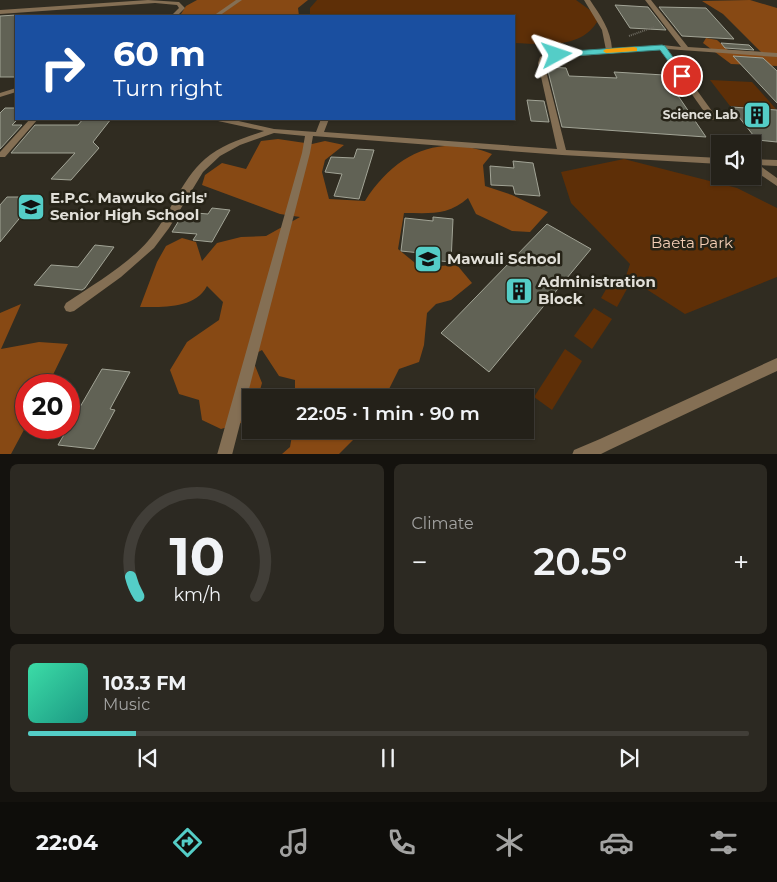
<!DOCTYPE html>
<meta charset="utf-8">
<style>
:root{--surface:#242119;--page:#2c2922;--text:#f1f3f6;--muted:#a3a3a2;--line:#413e38;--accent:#54cdc7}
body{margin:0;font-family:Montserrat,sans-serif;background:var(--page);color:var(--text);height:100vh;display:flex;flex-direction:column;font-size:19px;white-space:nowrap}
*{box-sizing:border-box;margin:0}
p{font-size:16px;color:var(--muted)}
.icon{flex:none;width:28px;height:28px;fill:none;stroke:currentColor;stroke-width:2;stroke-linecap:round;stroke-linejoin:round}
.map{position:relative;height:454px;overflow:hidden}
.sheet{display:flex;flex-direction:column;gap:10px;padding:10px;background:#14120e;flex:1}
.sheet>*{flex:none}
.guide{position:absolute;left:15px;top:15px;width:500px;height:105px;border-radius:0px;box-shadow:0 1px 4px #0004,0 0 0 1px var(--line);background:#1a4fa0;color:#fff;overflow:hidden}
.controls{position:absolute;left:711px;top:135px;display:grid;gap:10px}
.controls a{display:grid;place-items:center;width:50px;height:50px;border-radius:0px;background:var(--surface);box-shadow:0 1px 4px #0004,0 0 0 1px var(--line);font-size:25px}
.speed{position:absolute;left:15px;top:374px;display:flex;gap:10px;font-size:25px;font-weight:700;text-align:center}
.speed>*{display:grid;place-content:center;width:65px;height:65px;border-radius:50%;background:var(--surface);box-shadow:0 1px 4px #0004,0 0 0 1px var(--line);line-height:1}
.speed .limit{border:8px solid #d22;background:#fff;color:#111}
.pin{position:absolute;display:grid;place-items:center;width:42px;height:42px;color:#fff;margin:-21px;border:2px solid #fff;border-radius:50%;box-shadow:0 1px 5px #0007}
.me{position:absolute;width:55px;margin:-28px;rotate:85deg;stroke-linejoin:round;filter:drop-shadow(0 0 4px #0008)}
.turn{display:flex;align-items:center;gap:18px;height:105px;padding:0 15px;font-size:22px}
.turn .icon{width:65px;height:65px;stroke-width:2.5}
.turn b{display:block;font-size:35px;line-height:42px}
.big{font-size:38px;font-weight:600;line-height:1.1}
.sheet .widget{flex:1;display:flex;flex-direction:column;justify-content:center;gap:8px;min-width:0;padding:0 18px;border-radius:8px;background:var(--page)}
.sheet .dial{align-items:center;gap:0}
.dial svg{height:130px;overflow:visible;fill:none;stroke:var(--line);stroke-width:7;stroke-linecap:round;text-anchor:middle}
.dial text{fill:var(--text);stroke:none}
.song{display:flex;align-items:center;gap:15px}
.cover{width:60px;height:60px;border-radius:8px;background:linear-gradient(135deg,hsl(160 70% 55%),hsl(170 70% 35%))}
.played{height:5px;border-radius:2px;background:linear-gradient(90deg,var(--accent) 15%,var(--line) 15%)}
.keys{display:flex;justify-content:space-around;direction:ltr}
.heat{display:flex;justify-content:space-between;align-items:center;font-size:28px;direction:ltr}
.sheet .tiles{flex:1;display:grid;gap:10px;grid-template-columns:1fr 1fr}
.widget:last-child{grid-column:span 2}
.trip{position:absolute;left:242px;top:389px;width:292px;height:50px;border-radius:0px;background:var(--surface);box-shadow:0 1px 4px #0004,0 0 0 1px var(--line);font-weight:600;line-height:50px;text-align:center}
.tab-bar{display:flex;height:80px;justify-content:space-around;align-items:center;background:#0e0d0a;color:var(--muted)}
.tab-bar .icon{width:35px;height:35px}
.tab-bar .active{color:var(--accent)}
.tab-bar b{font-size:22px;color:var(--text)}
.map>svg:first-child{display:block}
</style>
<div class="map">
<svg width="777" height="455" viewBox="0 0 777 455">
<rect width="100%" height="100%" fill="#302c21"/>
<g fill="#5e2f07">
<path d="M317,0H576L594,13L597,22C580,50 541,44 514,43V16H310V8Z"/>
<polygon points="710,80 752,82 776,109 730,106"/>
<polygon points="624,159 737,188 777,208 777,277 685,314 626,276 630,264 571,203 561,172"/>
<polygon points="612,279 628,287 617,307 601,298"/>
<polygon points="594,308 612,319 592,349 574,336"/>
<polygon points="565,349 582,361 552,410 534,397"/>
</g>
<g fill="#874914">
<polygon points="197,0 308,0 298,8 299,16 183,16 181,14 186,6"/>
<polygon points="750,0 777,8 777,66 731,64 703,43 706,38 717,40 728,50 761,52 723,14 702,1"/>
<path d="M278,139L312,144L325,141L344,145L325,160L322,172L329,199L365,201C395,154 438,133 492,154L483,165L485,186L512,195L548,212L530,232L512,231L476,214L468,198C448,216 429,213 404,213L398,249L420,267L457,265L472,283L451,300L436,304L427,313L424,345L419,362L399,369L385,397H295V380L279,376L262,350L251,356L262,383L258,397L251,398V420L221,429L202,420L199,400L179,394L170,370L187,342L219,320L223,302L207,286C195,309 163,307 140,307L157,262L166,246L182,238L196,242L202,261L217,243L241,237L266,236L300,217L280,214L202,185L205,175L222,163L246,169L261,141Z"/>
<polygon points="21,304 1,349 39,342 68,344 48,385 26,385 26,426 11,454 0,454 0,313"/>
<polygon points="293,430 363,430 339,454 282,454 290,447"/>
</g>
<g fill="#616255" stroke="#a2a496">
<polygon points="615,5 648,7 666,30 630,28"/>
<polygon points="659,7 706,8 734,39 682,36"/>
<polygon points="16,15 16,77 0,77 0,16"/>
<polygon points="721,43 749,45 754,50 725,48"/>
<polygon points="733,56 763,58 777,71 777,103"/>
<polygon points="547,67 566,68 569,76 617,78 614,72 664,75 706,137 562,127"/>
<polygon points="527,100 544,101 549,122 531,121"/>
<polygon points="731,107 777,110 777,142 757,140"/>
<polygon points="5,108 16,108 16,121 12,125 22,125 0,149 0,113"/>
<polygon points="83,119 111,119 93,142 99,148 71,180 51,179 75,153 11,153 35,125 78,125"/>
<polygon points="357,149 374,150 359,199 334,196 342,174 325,172 331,157 354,158"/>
<polygon points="513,161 533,163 540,196 515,194 513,186 491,185 490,166 514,168"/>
<polygon points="7,197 37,197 0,242 0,205"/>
<polygon points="212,208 230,210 212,242 193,240 197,234 172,232 184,212 208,214"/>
<polygon points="433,217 453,219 451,262 430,260 430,254 401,251 405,218 433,221"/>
<polygon points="547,224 591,249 489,372 441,333"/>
<polygon points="95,245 114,247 85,288 82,290 34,285 51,265 78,267"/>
<polygon points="102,369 130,372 110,409 115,410 94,449 58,445"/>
</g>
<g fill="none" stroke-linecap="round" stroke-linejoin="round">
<polyline stroke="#6d6a60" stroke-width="2" stroke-dasharray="1 1" stroke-linecap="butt" points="629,36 654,27"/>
<g fill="#846f54" fill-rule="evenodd">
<polygon points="148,0 179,2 185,8 177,16 171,16 179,8 177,5 155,3 0,14 0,10"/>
<polygon points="236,0 242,0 219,16 213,16"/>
<path d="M584,0H590C600,15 611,30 612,49L662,45L681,47L645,0H651L688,47L777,53V57L667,49L717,118L713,120H710L660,49L546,59L544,63L566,150L720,158V164L562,155L313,136L310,153L232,455H217L302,153L305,136L274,133L240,145L220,156L203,172L169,228L154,248L121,277L74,311L70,312L66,311L64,307L66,303C94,284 126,266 148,241C170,216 180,181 205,159C222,144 244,138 264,131L218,121L217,119H230L274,129L316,132L321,119H329L324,132L557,149L538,63L540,57L543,55L606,50L602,30Z"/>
<polygon points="16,88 16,92 0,97 0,93"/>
<polygon points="30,119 38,119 5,157 0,157 0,152"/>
<polygon points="752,159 777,160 777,166 759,165 777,178 777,186 752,169"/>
<polygon points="777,358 777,371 609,450 599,455 572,455 574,450 600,439"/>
</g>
</g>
<polygon fill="#54cdc7" stroke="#378581" points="662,45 665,46 685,74 685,77 680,77 660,50 557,57 553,55 557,52"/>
<polygon fill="#f59e0b" points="634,47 637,48 637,51 606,53 603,51 606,49"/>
<defs>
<g id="building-square" transform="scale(1.4375)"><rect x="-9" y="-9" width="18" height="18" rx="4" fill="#54cdc7" stroke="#262317"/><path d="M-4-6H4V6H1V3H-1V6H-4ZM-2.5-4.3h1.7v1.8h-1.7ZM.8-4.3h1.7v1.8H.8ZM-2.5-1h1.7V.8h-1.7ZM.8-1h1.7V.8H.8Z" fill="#111"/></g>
<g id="school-square" transform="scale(1.4375)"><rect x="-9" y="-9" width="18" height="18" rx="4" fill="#54cdc7" stroke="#262317"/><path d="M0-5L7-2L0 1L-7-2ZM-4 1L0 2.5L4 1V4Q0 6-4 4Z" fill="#111"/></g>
</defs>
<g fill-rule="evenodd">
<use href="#building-square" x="757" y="115"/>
<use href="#school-square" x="31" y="207"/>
<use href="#school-square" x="428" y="259"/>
<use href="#building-square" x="519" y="291"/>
</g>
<g text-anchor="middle" stroke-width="5" stroke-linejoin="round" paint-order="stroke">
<g font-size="12" font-weight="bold" fill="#e1dfd8" stroke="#262317" text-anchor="end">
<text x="738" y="119">Science Lab</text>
</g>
<g font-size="15" font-weight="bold" fill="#e1dfd8" stroke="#262317" text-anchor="start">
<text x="50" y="203">E.P.C. Mawuko Girls'<tspan x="50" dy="17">Senior High School</tspan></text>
<text x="447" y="264">Mawuli School</text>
<text x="538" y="287">Administration<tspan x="538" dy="17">Block</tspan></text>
</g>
<g font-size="15" fill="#f4ceb5" stroke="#262317">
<text x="692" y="248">Baeta Park</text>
</g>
</g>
</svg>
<div class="controls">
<a><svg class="icon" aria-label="sound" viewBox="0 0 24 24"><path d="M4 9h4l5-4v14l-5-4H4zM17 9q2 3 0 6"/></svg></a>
</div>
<div class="speed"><div class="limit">20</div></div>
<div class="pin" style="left:682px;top:76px;background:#d93025"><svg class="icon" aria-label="arrive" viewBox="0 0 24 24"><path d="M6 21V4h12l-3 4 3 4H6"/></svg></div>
<svg class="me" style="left:557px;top:55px" viewBox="-20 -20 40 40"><path d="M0-17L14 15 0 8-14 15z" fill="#54cdc7" stroke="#fff" stroke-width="4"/></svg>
<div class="trip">22:05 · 1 min · 90 m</div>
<div class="guide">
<div class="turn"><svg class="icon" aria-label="right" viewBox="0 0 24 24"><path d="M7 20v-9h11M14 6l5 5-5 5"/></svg><div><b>60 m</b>Turn right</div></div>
</div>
</div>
<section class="sheet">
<div class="tiles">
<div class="widget dial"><svg viewBox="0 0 100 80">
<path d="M14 69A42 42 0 1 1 86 69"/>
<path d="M14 69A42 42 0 0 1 9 57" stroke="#54cdc7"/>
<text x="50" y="56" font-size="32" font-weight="700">10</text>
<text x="50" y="72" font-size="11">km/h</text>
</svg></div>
<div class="widget"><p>Climate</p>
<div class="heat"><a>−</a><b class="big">20.5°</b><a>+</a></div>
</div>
<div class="widget">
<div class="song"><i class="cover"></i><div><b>103.3 FM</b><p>Music</p></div></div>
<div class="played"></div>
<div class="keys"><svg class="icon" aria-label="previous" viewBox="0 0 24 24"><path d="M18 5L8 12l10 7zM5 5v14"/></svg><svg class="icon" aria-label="pause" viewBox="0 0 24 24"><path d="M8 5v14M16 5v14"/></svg><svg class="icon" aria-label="next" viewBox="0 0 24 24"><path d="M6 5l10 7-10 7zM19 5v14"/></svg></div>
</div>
</div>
</section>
<nav class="tab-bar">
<b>22:04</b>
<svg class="icon active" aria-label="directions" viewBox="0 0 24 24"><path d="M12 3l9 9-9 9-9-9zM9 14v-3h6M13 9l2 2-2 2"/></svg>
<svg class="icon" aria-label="music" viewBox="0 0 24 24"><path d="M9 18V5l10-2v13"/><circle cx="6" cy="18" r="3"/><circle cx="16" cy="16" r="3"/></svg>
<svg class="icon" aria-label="phone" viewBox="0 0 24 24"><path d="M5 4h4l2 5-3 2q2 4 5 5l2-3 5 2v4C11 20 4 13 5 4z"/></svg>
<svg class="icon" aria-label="climate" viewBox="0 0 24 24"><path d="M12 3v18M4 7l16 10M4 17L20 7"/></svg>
<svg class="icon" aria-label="car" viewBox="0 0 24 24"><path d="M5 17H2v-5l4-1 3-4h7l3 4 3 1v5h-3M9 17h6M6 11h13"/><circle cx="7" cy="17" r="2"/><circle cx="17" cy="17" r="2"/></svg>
<svg class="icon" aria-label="filters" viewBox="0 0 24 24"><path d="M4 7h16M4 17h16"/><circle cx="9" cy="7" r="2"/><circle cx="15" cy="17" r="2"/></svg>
</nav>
